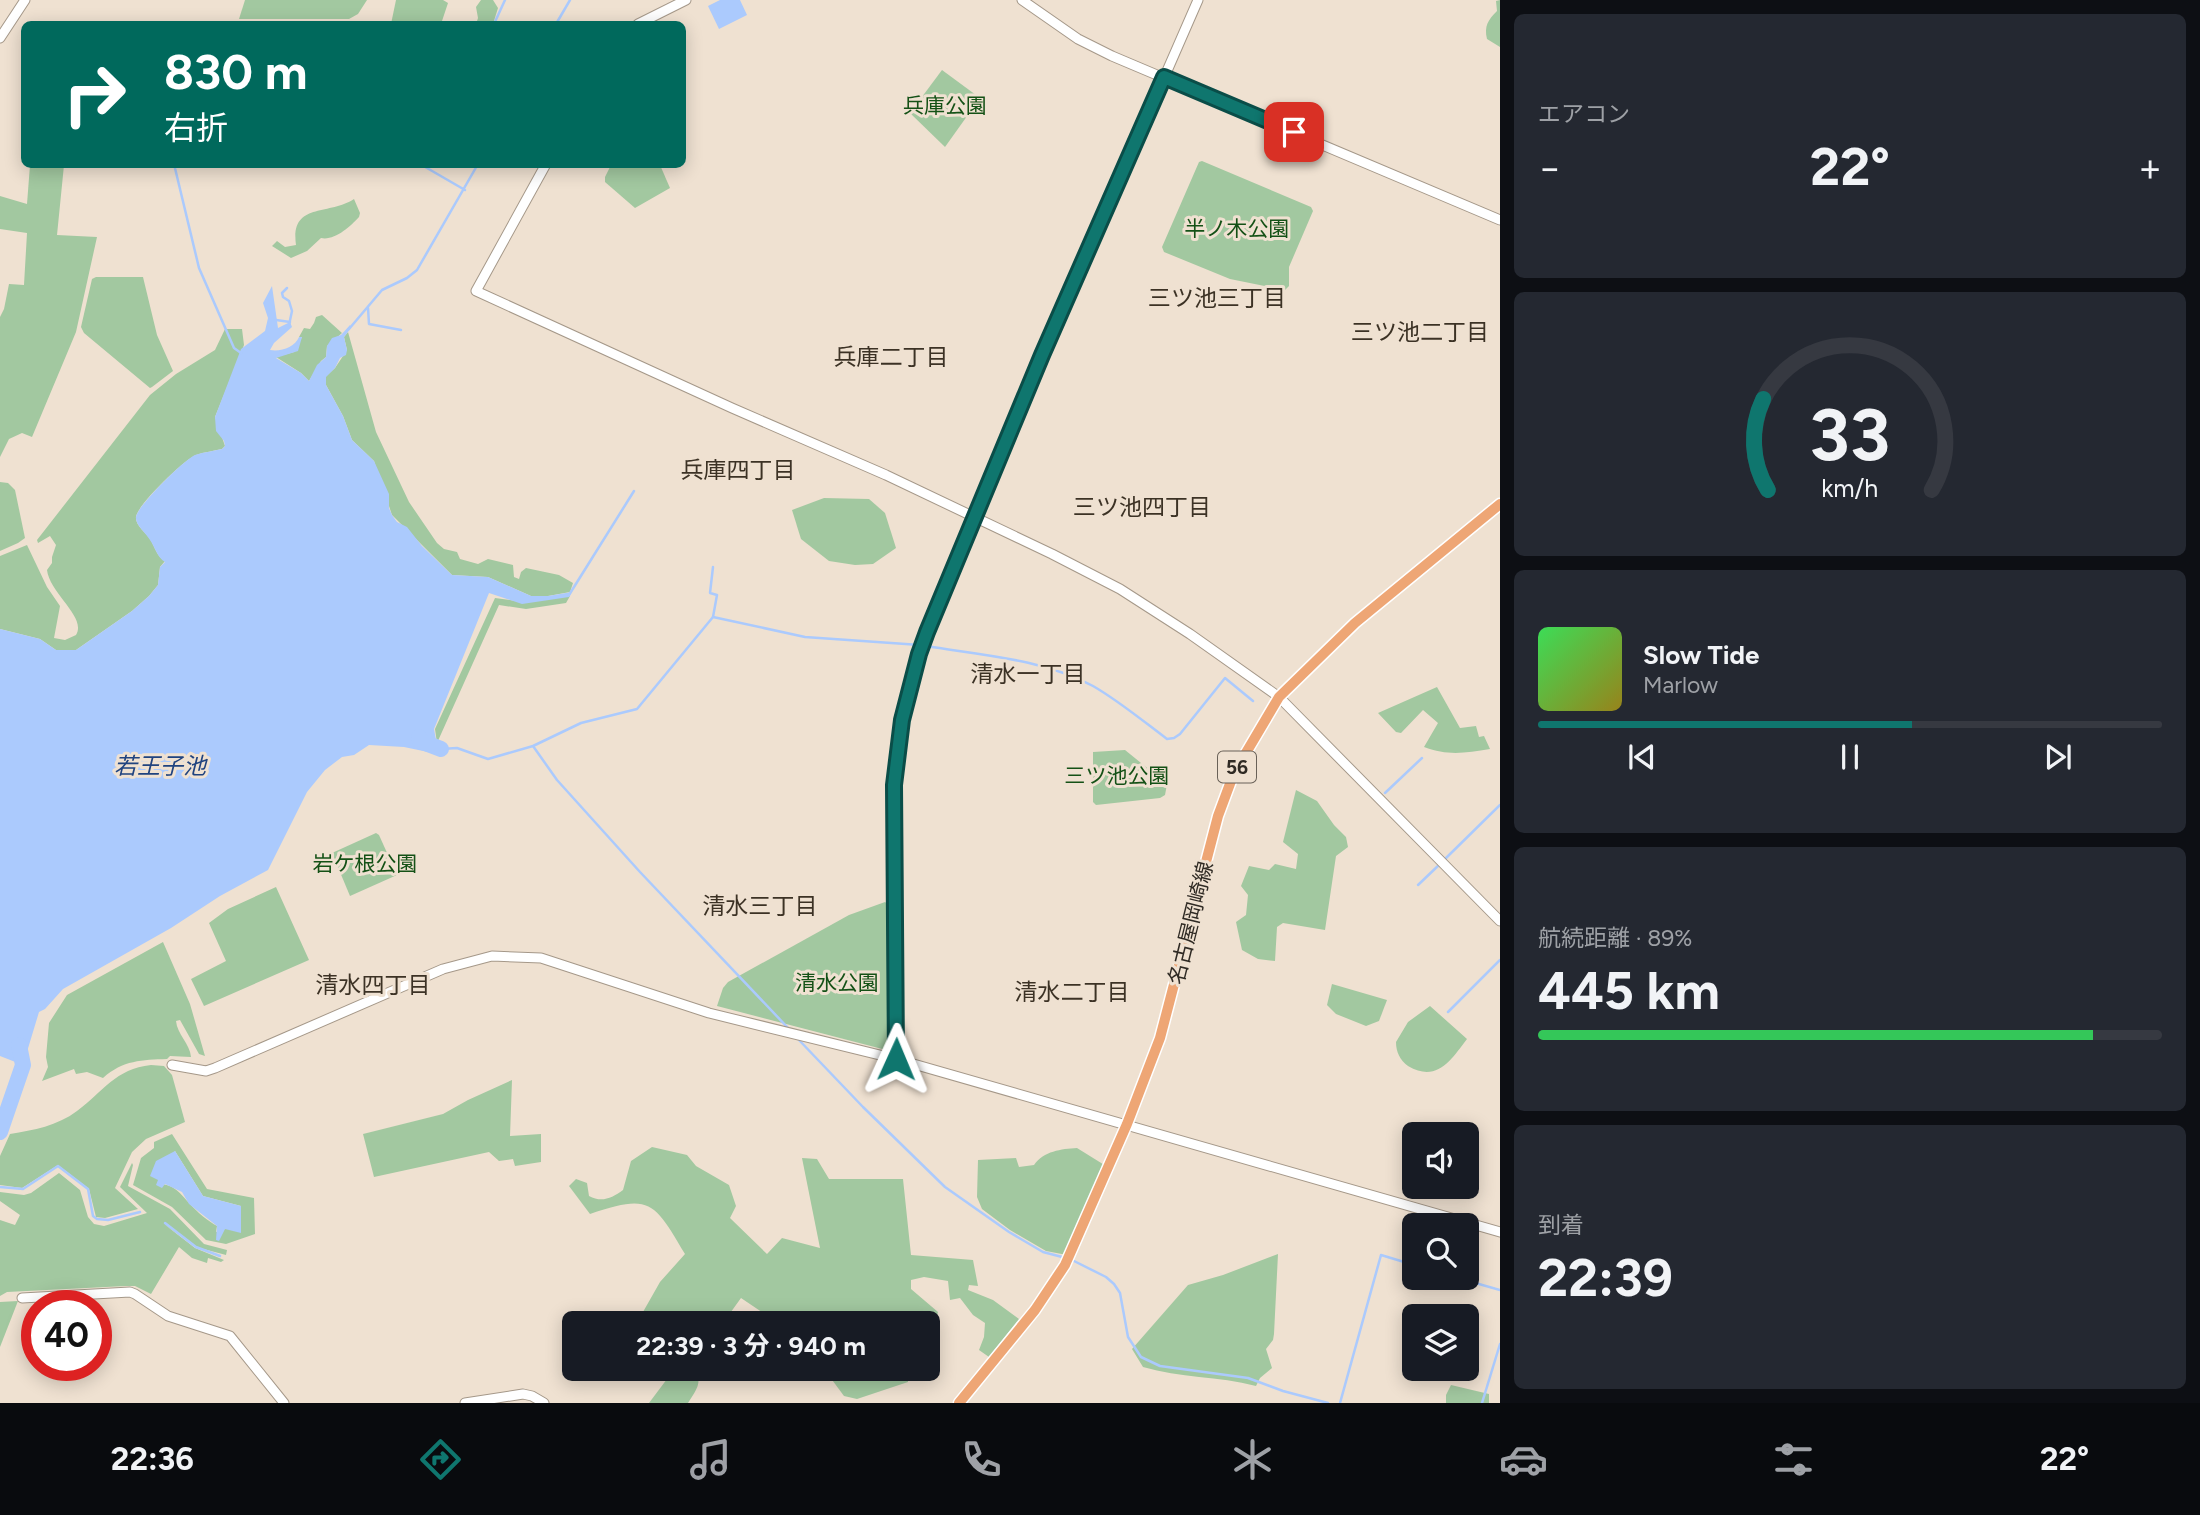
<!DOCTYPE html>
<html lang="ja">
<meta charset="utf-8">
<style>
:root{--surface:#171b24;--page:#242831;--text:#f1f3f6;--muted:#9ea1a6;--line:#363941;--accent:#0f766e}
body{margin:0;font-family:Figtree,"Noto Sans JP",sans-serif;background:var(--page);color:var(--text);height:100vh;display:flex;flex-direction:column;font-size:26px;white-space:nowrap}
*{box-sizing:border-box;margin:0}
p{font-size:23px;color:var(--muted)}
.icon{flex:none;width:38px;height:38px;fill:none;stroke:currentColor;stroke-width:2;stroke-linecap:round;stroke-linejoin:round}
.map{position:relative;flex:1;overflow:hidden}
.details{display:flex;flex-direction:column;gap:14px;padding:14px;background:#0d0f14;width:700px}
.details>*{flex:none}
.top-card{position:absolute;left:21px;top:21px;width:665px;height:147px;border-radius:10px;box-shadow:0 4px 18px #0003;background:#00695c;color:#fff;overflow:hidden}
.tools{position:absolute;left:1402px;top:1122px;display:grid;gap:14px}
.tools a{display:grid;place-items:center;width:77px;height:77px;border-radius:10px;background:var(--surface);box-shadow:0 4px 18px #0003;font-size:35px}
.speed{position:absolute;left:21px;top:1290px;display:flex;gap:14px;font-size:35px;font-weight:700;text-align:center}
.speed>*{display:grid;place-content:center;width:91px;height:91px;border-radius:50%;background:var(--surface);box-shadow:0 4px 18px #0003;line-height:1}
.speed .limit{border:10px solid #d22;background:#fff;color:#111}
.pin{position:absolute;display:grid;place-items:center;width:60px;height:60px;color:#fff;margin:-30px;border-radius:14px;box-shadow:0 4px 10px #0006}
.me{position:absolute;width:77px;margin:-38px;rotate:1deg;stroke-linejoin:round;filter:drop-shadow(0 0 5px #0008)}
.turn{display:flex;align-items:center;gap:24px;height:147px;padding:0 28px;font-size:32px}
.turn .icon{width:91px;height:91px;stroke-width:2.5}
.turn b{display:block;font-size:49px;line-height:60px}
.big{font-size:52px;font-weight:700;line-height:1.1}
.details .widget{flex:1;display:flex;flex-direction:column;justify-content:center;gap:10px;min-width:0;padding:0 24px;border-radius:10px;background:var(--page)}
.details .dial{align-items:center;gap:0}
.dial svg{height:182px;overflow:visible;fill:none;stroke:var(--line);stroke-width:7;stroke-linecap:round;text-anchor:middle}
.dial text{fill:var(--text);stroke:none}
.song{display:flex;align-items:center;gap:21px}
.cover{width:84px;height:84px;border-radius:10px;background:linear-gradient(135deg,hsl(130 70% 55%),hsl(50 70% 35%))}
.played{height:7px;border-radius:4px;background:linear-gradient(90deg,var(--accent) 60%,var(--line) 60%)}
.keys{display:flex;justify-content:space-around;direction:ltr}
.heat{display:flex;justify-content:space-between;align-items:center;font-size:38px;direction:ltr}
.charge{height:10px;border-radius:5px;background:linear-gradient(90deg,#34c759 89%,var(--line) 0)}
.trip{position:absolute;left:562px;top:1311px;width:378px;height:70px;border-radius:10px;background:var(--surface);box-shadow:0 4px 18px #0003;font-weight:700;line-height:70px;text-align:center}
.tabs{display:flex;height:112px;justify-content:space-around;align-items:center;background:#090b0e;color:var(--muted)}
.tabs .icon{width:49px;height:49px}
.tabs .active{color:var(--accent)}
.tabs b{font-size:32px;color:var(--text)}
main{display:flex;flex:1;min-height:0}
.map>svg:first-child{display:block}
</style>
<main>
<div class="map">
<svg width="1500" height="1403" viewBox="0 0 1500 1403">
<rect width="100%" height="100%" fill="#efe1d1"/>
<g fill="#a2c8a0" fill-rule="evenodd">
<polygon points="245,0 367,0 358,14 349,19 239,19"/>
<polygon points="396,0 443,0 448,3 441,24 391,24"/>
<polygon points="481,0 493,0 498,8 493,24 476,24 478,18 476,7"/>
<path d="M1500,0V47L1487,39C1484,26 1488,20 1497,11L1496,1Z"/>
<polygon points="942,70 980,98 945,147 910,113"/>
<polygon points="1202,161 1311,207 1313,211 1289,267 1289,286 1285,290 1230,279 1164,252 1162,247 1199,162"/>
<polygon points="30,165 64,165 57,235 97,237 76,332 32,437 22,433 9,439 0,457 0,317 4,309 9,284 24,285 27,233 0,229 0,196 27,204"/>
<polygon points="611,165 660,165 670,188 635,208 605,182 605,177"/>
<path d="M354,199L360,213L359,217C350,227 334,241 321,238L307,251L291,258L272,246L277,241L285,247L296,245C290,202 328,216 354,199Z"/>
<polygon points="96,277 143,277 157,335 173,371 152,387 150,388 84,333 81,327 92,279"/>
<polygon points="322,315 342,333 327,346 326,357 321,361 309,381 301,373 276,357 294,352 302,337 299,337 304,328 310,329 314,323 316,317"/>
<path d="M225,329H242L244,345L215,417L225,446L222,449C214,451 204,452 196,455C185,459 137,505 136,517C135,525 146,533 150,539C155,547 157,557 165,561L160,567L158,585L149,596L132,611L76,650H56L40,639L0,629V556L27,545L47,587L60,606L54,638L65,640L76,635C87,617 50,594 47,570L52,563V557L56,545L50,536L38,543L37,540L150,395L176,374L215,350Z"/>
<polygon points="348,332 376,432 409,502 437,543 444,549 457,552 460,559 478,564 488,559 513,565 514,577 519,579 521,572 526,568 559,575 573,583 570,592 548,596 531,596 488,577 452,575 392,515 374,461 352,440 343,416 326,385 325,377 335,368 347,350 344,337"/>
<polygon points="0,482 8,483 15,490 25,538 18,543 0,551"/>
<polygon points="824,498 869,499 885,513 896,548 873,564 855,565 829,561 801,539 792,510"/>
<polygon points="570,596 566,603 526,609 499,605 437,743 435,729 495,598 524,602"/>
<path d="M1437,687L1460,728L1476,726L1479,737L1484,736L1490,749C1465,753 1448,756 1424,747L1438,723L1423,710L1401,733L1396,732L1378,713Z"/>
<polygon points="1125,750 1167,784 1165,795 1160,798 1096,805 1093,802 1093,752"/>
<polygon points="1296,790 1317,801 1334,825 1346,837 1348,847 1336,856 1325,930 1283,923 1277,927 1275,961 1258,959 1242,950 1236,922 1246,915 1248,895 1241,886 1249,866 1269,870 1275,864 1296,869 1298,854 1283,842"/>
<polygon points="376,833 379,835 397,875 350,896 332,853"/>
<polygon points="276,887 309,960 204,1006 191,979 226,961 209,923 228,909"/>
<polygon points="885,902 891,907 890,1051 717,1006 723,988 728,982 849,915"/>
<path d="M163,942L190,1004L205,1056L199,1054L180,1020L176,1021C177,1034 190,1044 191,1057L170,1056L167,1059C142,1060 123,1060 103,1078L87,1072L76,1074L74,1069L42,1081L48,1067L46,1057L49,1023L67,995Z"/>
<polygon points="1332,984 1387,1000 1379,1021 1366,1026 1336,1014 1327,1005"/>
<path d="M1430,1006L1467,1039C1451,1060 1437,1083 1408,1066C1400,1060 1396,1052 1396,1042L1408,1022Z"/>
<path d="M151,1065L164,1066L172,1075L185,1122L146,1139L132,1152L115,1188L138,1209L105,1218L96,1217L89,1189L58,1165L22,1188L0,1185V1156L10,1134C34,1130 57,1126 77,1111C104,1091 115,1069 151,1065Z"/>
<polygon points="512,1080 510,1136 541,1134 541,1162 515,1166 513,1159 499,1161 489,1152 374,1177 363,1134 443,1114 468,1100"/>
<path d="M172,1134L207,1189L254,1198L255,1234L226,1244L206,1240L172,1207L133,1185L141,1158L154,1148V1142ZM175,1151L203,1196L241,1206L225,1229L216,1232L217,1226C208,1221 197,1212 190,1204C180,1193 173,1183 157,1184Z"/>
<path d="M652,1147L687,1155L696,1166L729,1185L736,1206L730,1218L767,1254L782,1238L820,1248L802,1158L817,1159L829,1179H903L911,1255L973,1260L978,1286L969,1285L968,1290L993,1300L1019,1319L989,1357L979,1350L984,1337L985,1323L973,1315L960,1298L950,1300L948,1281L924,1277L911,1280V1289L938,1312L936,1320L928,1327V1323H778L741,1298L723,1323H627L639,1319L660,1282L685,1254C654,1202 651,1193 590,1214L569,1186L576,1179L587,1183L589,1196C602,1203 612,1198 623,1190L631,1161Z"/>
<path d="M1077,1148L1106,1166L1067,1255L1046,1251L1010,1230L982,1209L977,1197L978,1160L1016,1158L1019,1167L1034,1165C1044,1151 1061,1149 1077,1148Z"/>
<polygon points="132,1163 133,1165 128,1186 170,1209 204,1244 227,1250 226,1255 196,1247 164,1224 195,1248 224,1260 221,1262 208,1258 207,1263 192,1258 179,1247 151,1294 135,1286 126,1286 7,1292 0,1296 0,1220 15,1225 20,1215 0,1201 0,1192 24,1195 31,1193 59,1173 80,1190 88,1217 94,1224 104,1226 147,1213 120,1187"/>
<path d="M1278,1254L1274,1334L1273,1340L1266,1349L1272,1368L1260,1378L1256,1386C1218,1376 1180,1378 1143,1367L1132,1349L1188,1285L1223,1275Z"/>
<polygon points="18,1301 0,1347 0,1302"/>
<path d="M666,1369H695C703,1383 696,1390 688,1403H649L667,1379Z"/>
<polygon points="824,1369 908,1369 908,1382 857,1399 844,1396"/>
<polygon points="1451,1385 1489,1394 1489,1403 1446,1403 1446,1395"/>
</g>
<g fill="#abcafd">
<polygon points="720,0 740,0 747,15 719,29 708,6"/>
<path d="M272,286L278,328L290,322L292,327L274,343L270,350C281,352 295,347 299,337H302L298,351L276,358L301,373L309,381L317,365L326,357L327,346L332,338L341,335L350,325L351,328L344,337L347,350L346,355L340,358L335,368L326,377V385L343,416L352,440L374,461L389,494V508L392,515L397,522L407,527L422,546L452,575L488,577L531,596H548L572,592L569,597L522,604L489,593L434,729L437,745L428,752L404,747L369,745L354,755L342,757L325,770L307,792L268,870L220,896L171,928L63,989L45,1009L39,1012L23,1065L0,1056V629L40,639L56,650H76L132,611L149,596L158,585L160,567L165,562C157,557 155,547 150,540C146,533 135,525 136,517C137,506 185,459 195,455C204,452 214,451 222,449L225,446L224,441L216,431L215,417L241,349L265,331L268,318L263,303Z"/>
<polygon points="175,1151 203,1196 241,1206 241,1233 225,1229 219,1241 216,1240 217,1226 189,1204 182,1192 165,1184 162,1188 156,1185 158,1180 150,1176 156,1161"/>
</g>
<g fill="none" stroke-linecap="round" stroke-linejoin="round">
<g stroke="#abcafd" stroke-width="2.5">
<polyline points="494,24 505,0"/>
<polyline points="556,24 570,0"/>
<polyline points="174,164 199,268 234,348 241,353"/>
<polyline points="420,164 465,190"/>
<polyline points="287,288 282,293 283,297 289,301 292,311 289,325"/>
<polyline points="368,308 369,324 401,330"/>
<polyline points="276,320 290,322"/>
<polyline points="349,329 382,290 407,278 417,270 478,164"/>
<polyline points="713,567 710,593 717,595 713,617"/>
<polyline points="569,595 634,491"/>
<path d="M926,646C981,655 1043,659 1093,686C1119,701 1143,721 1167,739L1174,738L1180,734L1225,678L1253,701"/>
<polyline points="533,746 557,780 640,872 789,1029"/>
<polyline points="441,749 457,748 488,759 533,746 581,723 637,709 713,617 805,637 920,645"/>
<polyline points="1385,793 1422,758"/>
<polyline points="1445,859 1500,805"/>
<polyline points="1418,885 1440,864"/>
<polyline points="1448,1012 1500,960"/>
<polyline points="798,1039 863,1107 945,1187 1009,1232 1043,1252 1066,1258"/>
<polyline points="0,1187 23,1189 58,1166 88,1189 93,1216 97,1219 108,1220 140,1212"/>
<polyline points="165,1223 196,1247 220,1256"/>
<polyline points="1072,1260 1106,1277 1114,1284 1120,1293 1128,1337 1141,1357 1160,1366 1248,1378 1283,1391 1328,1403"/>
<polyline points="1458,1278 1500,1290"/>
<polyline points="1340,1403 1381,1255 1414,1265"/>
<polyline points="1482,1403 1500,1344"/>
</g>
<g stroke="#abcafd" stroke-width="16">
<polyline points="419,737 420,741 441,749"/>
<polyline points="0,1132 23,1065 19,1045"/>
</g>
<g stroke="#a59889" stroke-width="11">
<g id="minor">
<polyline points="1022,0 1078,39 1112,56 1500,220"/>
<polyline points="638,24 686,0"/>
<polyline points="0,38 25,0"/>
<polyline points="546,164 476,291 732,408 886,475 1052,554 1120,589 1190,634 1279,697 1500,921"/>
<polyline points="896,1059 894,785 902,720 919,654 944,589 1043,355 1198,0"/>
<polyline points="172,1065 206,1071 215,1068 443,969 492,956 541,958 709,1013 896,1059 1500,1232"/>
<polyline points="22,1298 130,1292 135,1294 168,1316 230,1336 284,1403"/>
<polyline points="465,1403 523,1394 532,1396 544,1403"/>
</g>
</g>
<g stroke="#fff" stroke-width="13">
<polyline id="major" points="959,1403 1035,1310 1065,1265 1127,1124 1160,1038 1218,816 1234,773 1279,697 1355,623 1500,504"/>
</g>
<use href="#minor" stroke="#fff" stroke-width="9"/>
<use href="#major" stroke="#eea675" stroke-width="10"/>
</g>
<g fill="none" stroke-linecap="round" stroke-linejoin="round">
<g stroke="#0a4d48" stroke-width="18">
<polyline id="route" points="896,1059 894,785 902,720 919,654 927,632 1042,355 1164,77 1294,132"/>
</g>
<use href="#route" stroke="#0f766e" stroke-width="12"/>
</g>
<g text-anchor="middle" stroke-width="6" stroke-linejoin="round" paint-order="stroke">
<rect fill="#efe1d1" stroke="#696158" stroke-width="2" x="1218" y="751.5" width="38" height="31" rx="5"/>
<g font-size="19" font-weight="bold" fill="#2f2a24">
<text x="1237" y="774">56</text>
</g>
<g font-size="21" fill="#145116" stroke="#efe1d1">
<text x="945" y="113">兵庫公園</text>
<text x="1237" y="236">半ノ木公園</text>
<text x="1117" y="783">三ツ池公園</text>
<text x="365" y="871">岩ケ根公園</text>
<text x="837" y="990">清水公園</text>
</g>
<g font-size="21" fill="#2f2a24" stroke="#efe1d1">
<text transform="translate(1191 923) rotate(-76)" y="7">名古屋岡崎線</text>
</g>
<g font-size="23" fill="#3c3225" stroke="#efe1d1">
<text x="1217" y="306">三ツ池三丁目</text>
<text x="1420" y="340">三ツ池二丁目</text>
<text x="891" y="365">兵庫二丁目</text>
<text x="738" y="478">兵庫四丁目</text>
<text x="1142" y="515">三ツ池四丁目</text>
<text x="1028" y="682">清水一丁目</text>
<text x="760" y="914">清水三丁目</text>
<text x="373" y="993">清水四丁目</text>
<text x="1072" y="1000">清水二丁目</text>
</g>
<g font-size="23" font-style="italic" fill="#20437f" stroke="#efe1d1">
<text x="160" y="774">若王子池</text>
</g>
</g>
</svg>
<div class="tools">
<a><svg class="icon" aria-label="sound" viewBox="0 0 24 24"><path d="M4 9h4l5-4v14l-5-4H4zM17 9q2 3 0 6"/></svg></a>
<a><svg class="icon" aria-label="search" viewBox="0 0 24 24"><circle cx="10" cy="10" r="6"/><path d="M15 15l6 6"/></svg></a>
<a><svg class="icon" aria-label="layers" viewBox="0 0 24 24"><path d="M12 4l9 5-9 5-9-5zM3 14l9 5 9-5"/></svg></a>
</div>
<div class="speed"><div class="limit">40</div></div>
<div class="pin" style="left:1294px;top:132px;background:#d93025"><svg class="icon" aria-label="arrive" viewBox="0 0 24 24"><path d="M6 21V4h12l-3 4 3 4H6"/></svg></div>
<svg class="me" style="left:896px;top:1059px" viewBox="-20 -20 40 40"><path d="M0-17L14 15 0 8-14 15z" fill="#0f766e" stroke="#fff" stroke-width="4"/></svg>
<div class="trip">22:39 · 3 分 · 940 m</div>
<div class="top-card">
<div class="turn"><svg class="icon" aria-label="right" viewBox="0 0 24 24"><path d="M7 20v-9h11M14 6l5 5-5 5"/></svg><div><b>830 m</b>右折</div></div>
</div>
</div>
<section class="details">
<div class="widget"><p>エアコン</p>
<div class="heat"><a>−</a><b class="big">22°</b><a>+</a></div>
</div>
<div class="widget dial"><svg viewBox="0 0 100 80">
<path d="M14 69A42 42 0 1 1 86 69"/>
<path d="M14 69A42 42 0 0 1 12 29" stroke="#0f766e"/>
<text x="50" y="56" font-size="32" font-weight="700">33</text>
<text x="50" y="72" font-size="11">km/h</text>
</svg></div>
<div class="widget">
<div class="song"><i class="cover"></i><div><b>Slow Tide</b><p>Marlow</p></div></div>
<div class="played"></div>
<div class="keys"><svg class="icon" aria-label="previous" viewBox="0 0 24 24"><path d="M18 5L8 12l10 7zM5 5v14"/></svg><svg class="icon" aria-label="pause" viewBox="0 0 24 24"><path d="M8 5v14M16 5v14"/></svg><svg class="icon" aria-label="next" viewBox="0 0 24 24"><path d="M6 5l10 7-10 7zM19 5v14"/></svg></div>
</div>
<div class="widget"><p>航続距離 · 89%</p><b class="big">445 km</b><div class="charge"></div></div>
<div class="widget"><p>到着</p><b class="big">22:39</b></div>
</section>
</main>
<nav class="tabs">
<b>22:36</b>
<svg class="icon active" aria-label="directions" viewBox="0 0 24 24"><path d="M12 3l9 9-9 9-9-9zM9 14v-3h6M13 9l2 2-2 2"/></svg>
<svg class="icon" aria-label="music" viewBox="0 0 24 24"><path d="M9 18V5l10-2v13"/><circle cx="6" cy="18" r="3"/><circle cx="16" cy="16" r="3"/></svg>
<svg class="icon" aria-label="phone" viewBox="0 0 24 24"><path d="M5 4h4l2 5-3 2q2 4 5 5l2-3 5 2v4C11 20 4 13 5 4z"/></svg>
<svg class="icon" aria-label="climate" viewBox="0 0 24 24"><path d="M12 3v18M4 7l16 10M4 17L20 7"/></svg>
<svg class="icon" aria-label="car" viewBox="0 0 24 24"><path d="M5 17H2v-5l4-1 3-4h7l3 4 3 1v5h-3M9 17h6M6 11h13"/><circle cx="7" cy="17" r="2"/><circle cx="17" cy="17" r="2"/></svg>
<svg class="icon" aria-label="filters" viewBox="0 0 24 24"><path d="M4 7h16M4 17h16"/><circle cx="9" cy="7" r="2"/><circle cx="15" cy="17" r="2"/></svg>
<b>22°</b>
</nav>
